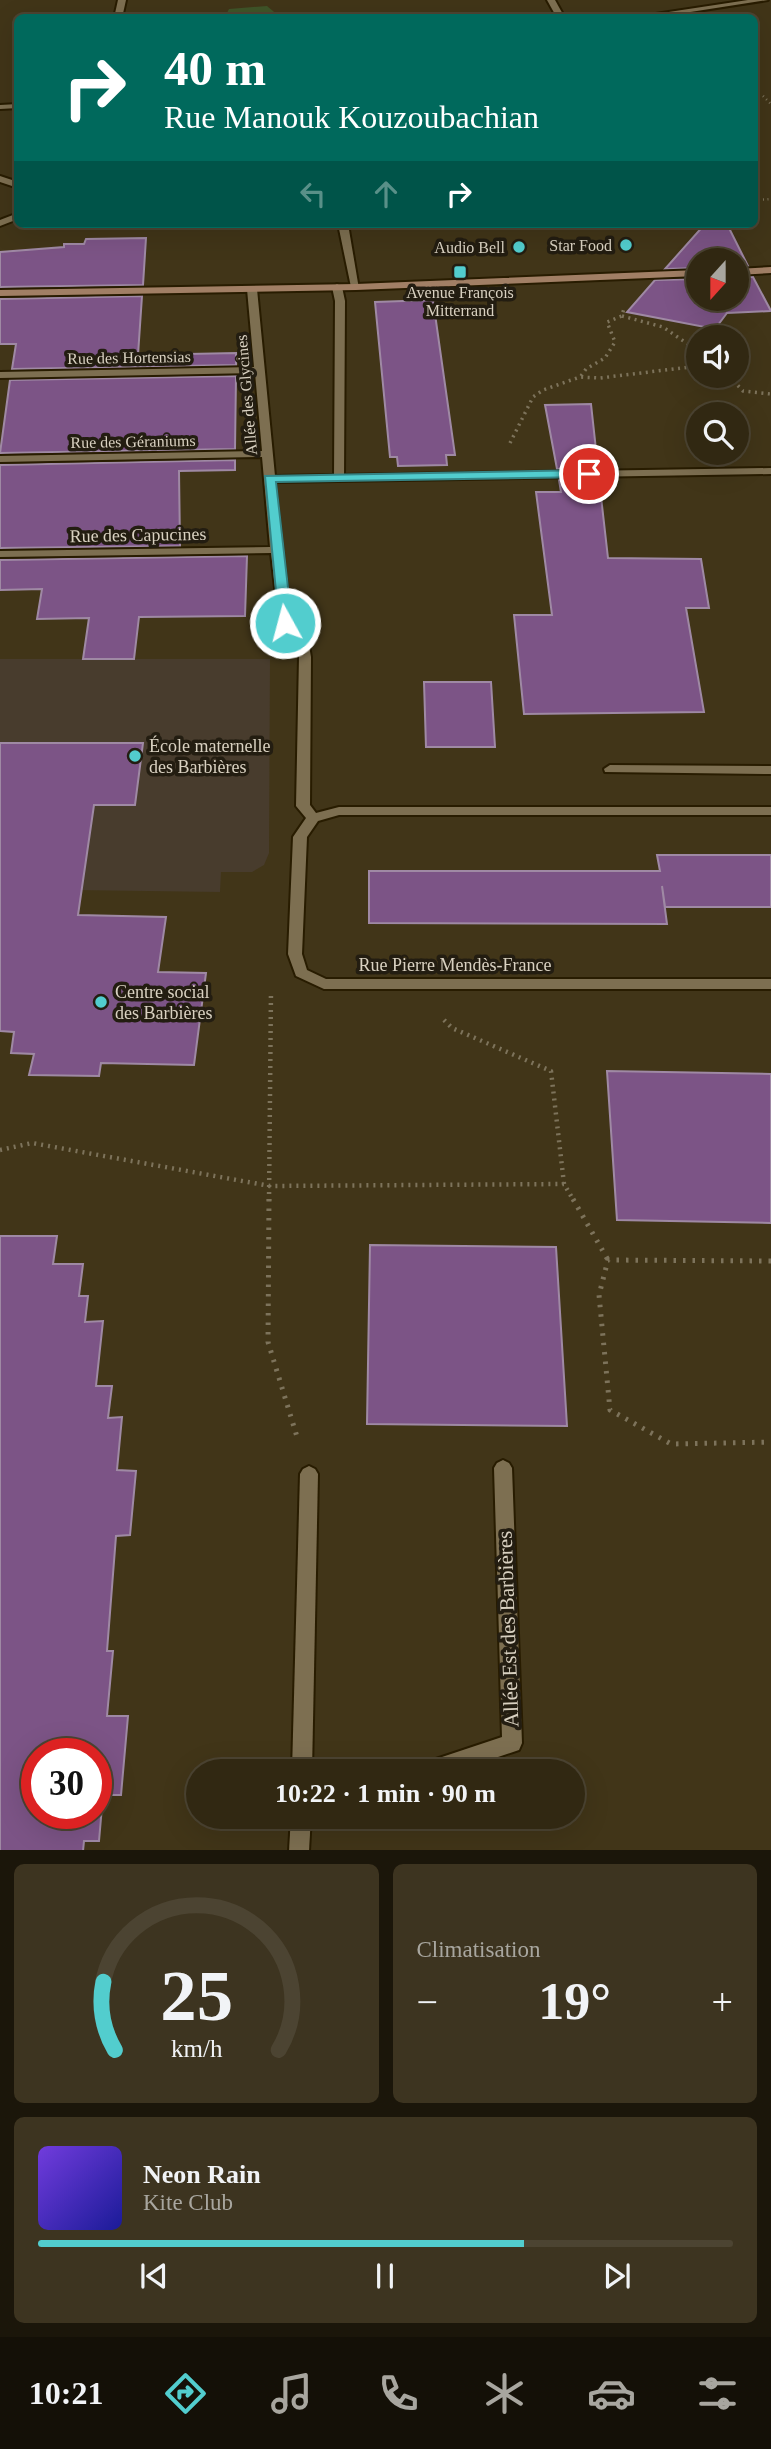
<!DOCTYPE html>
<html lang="fr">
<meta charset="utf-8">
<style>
:root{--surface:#312812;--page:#3d3420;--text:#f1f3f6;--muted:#a8a69f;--line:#4c4432;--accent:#52cdce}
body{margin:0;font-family:Georgia,serif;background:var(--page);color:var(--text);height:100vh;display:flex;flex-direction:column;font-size:26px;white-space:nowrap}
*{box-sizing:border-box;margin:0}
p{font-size:23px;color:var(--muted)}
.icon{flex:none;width:38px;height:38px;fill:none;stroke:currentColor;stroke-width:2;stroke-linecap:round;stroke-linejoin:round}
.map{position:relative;height:1850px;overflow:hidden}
.details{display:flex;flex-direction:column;gap:14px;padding:14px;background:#1b160a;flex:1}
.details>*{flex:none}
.banner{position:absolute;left:14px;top:14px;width:744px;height:214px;border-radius:10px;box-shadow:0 7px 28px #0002,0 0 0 2px var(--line);background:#00695c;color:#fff;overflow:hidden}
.needle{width:46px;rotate:201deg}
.buttons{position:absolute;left:686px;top:248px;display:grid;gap:14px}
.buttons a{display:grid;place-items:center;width:63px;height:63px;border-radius:50%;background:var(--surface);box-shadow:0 7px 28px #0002,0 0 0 2px var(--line);font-size:35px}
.speed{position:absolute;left:21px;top:1738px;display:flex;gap:14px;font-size:35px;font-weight:700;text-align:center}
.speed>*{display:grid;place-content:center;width:91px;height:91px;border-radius:50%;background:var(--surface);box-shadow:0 7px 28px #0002,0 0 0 2px var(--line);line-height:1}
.speed .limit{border:10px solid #d22;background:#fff;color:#111}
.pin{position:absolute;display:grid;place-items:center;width:60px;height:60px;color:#fff;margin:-30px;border:4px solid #fff;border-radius:50%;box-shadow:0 2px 7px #0007}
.me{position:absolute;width:77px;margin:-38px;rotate:353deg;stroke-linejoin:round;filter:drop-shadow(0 0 5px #0008)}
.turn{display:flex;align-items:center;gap:24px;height:147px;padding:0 35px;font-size:32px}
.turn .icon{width:91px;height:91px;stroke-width:2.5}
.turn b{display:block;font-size:49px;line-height:60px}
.lanes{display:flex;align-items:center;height:66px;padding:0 35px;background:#0003;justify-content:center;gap:35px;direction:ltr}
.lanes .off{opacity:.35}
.big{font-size:52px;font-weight:800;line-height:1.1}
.details .tile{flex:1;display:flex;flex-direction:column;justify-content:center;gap:10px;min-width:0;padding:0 24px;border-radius:10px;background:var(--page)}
.details .dial{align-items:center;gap:0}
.dial svg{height:182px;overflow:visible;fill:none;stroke:var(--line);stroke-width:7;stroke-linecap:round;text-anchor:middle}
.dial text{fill:var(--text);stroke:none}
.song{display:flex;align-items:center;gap:21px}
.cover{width:84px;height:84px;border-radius:10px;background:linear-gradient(135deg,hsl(260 70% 55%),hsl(240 70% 35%))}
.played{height:7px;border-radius:4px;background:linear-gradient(90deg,var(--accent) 70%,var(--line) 70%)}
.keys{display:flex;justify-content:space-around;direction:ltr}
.heat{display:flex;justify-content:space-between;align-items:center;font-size:38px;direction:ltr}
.details .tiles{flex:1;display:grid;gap:14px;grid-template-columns:1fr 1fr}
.tile:last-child{grid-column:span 2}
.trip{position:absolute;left:186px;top:1759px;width:399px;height:70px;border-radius:35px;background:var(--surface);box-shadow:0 7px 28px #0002,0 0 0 2px var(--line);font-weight:800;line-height:70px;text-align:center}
.tab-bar{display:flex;height:112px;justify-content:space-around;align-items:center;background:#141007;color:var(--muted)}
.tab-bar .icon{width:49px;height:49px}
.tab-bar .on{color:var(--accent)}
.tab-bar b{font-size:32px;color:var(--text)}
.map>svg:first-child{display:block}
</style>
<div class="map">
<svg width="771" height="1851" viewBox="0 0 771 1851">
<rect width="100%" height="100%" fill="#413518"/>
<polygon fill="#483c2d" points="0,659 270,659 269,853 264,865 252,872 221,872 220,892 0,889"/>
<polygon fill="#3f5428" points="267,6 280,17 225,17 229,9"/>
<g fill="#7c5486" stroke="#9f89a4" stroke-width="2" fill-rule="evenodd">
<polygon points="705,224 727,224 748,266 737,266 737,261 698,261 698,268 665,269"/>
<polygon points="146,238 143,285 0,287 0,252 64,247 64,244 84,244 86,239"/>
<polygon points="737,277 753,277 771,311 727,313 715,329 627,312 655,280 698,279 698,299 737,299"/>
<polygon points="142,296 138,355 236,353 236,365 12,369 16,344 0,344 0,299"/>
<polygon points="433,300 455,455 446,455 447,465 398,466 397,457 390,457 375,302"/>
<polygon points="236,376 235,449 0,453 10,380"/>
<polygon points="591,404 598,468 557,469 545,405"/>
<polygon points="235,460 235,470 179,471 180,546 0,548 0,465"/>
<polygon points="599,479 608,558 701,559 709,608 686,608 704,712 524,714 514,615 552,615 536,492 561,492 559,480"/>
<polygon points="247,556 245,616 139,617 134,659 83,659 89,618 37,619 42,589 0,590 0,560"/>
<polygon points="424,682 491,682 495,747 426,747"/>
<polygon points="0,743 143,743 135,805 94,805 78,915 166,917 158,972 206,973 194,1065 101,1063 99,1076 29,1075 34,1054 11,1053 14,1032 0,1031"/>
<polygon points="657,855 771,855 771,907 665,907 662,886 667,924 369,923 369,871 660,871"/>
<polygon points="607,1071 771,1074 771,1223 617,1220"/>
<path d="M0,1236H57L53,1264H83L79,1296H88L85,1322L103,1321L96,1386H112L108,1418L122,1417L117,1470L136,1471L130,1535L116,1536L107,1651H113L107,1716H128L121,1795H103L99,1841H84L83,1851H0ZM37,1754H96V1813H37Z"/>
<polygon points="370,1245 556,1247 567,1426 367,1424"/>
</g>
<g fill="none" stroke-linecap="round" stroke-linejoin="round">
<g stroke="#281c00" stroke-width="4">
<polygon id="lane" points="337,284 342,287 345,301 344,478 339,481 334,478 335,301 332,287"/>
</g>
<g stroke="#281c00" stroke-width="4">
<g id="street">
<polygon points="118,0 126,0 122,18 114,18"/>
<polygon points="547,0 555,0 565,18 557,18"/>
<polygon points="748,0 768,0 652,18 629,18"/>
<polygon points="18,104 18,108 0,109 0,105"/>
<polygon points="0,176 18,182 18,188 0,182"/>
<polygon points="18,213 18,219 0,226 0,220"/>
<polygon points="338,224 348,224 359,289 351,287"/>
<polygon points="252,286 257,289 275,476 771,468 771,474 275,482 291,622 307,634 311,657 310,805 316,813 339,807 771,807 771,815 339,815 318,821 307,837 302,954 307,970 326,979 771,979 771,989 324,989 296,976 288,954 293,837 306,818 296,806 299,657 295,636 279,623 271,553 0,557 0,551 270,547 262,457 0,462 0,456 262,451 255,373 0,378 0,372 254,367 247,289"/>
<polygon points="610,765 771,766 771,774 605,772 604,769"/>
<polygon points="503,1460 509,1463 512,1468 522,1743 519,1750 456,1771 418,1771 421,1764 502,1737 494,1468 497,1463"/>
<polygon points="309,1466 315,1469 318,1474 312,1771 292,1771 300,1474 303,1469"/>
<polygon points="291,1816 311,1816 309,1851 289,1851"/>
</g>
</g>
<g stroke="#281c00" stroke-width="4">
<g id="secondary">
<polygon points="771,267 771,273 737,275 737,269"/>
<polygon points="698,270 698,276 356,290 0,296 0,290 356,284"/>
</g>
</g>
<g stroke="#7d735b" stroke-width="2.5" stroke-dasharray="1 3.5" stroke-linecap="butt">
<polyline points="763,96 771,104"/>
<polyline points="754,200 771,199"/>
</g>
<g stroke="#7d735b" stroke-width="3.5" stroke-dasharray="2 4.5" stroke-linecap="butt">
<polyline points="622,316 663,327 698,351"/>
<polyline points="581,376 586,369 605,358 615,342 607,322 622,316 624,308"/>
<polyline points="729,376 743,391 771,394"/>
<polyline points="510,443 533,397 543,390 580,377 600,378 698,366"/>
</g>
<g stroke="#7d735b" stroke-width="4.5" stroke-dasharray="2 5" stroke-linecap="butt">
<polyline points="444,1020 452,1028 551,1071 564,1184 574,1201"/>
<polyline points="0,1150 32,1143 270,1186 564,1184"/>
<polyline points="269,1201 271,991"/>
</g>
<g stroke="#7d735b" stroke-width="5" stroke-dasharray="2.5 7" stroke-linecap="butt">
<polyline points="269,1199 268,1342 298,1440"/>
<polyline points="573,1199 608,1260"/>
<polyline points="771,1261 608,1260 599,1295 610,1410 671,1444 771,1442"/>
</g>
<use href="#lane" fill="#7d6f51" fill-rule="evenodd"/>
<use href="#street" fill="#7d6f51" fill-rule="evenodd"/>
<use href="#secondary" fill="#a17f65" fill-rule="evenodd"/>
</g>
<polygon fill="#52cdce" stroke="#358586" stroke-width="2" points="589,470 593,471 593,477 276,482 292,623 285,627 279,623 265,476"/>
<g fill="#52cdce" stroke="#231d11" stroke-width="2.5">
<circle cx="626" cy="245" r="7"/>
<circle cx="519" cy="247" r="7"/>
<rect x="453" y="265" width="14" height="14" rx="3.5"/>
<circle cx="135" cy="756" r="7"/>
<circle cx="101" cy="1002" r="7"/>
</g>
<g text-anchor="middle" stroke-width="7" stroke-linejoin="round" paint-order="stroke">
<g font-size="16" fill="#d9d1c1" stroke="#231d11" text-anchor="end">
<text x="612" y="251">Star Food</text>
<text x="505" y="253">Audio Bell</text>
<text x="460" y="298" text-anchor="middle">Avenue François<tspan x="460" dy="18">Mitterrand</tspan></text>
</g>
<g font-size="16" fill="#d9d1c1" stroke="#231d11">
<text transform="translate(129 357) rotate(-1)" y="6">Rue des Hortensias</text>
<text transform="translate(246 395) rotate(-95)" y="6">Allée des Glycines</text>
<text transform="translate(133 441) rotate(-1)" y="6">Rue des Géraniums</text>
</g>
<g font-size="18" fill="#d9d1c1" stroke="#231d11">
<text transform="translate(138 535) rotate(-1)" y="6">Rue des Capucines</text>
<text x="455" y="971">Rue Pierre Mendès-France</text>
</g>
<g font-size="18" fill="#d9d1c1" stroke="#231d11" text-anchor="start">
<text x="149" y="752">École maternelle<tspan x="149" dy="21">des Barbières</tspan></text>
<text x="115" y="998">Centre social<tspan x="115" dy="21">des Barbières</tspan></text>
</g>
<g font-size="21" fill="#d9d1c1" stroke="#231d11">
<text transform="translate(508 1629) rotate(-92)" y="7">Allée Est des Barbières</text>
</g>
</g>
</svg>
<div class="buttons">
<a><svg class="needle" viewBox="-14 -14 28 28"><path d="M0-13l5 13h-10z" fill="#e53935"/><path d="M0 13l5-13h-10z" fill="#a8a69f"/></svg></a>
<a><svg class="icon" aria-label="sound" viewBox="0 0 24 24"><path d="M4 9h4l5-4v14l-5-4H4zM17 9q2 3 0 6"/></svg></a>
<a><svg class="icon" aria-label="search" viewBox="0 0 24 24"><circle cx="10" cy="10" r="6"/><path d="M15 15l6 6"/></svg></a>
</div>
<div class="speed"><div class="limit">30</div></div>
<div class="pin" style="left:589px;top:474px;background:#d93025"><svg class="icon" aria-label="arrive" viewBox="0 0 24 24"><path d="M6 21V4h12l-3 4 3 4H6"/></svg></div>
<svg class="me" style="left:285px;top:623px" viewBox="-20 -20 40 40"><circle r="17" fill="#52cdce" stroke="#fff" stroke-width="3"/><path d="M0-11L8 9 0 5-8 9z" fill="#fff"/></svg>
<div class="trip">10:22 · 1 min · 90 m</div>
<div class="banner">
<div class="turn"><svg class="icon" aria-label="right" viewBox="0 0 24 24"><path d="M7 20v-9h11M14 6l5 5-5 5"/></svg><div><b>40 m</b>Rue Manouk Kouzoubachian</div></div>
<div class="lanes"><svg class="icon off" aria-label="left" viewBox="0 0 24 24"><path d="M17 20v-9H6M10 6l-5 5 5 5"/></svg><svg class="icon off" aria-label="ahead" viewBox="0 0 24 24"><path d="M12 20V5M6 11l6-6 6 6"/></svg><svg class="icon" aria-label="right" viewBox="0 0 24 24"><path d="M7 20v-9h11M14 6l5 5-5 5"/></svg></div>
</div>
</div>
<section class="details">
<div class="tiles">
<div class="tile dial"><svg viewBox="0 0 100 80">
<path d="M14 69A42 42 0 1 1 86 69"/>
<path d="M14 69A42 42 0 0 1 9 39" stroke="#52cdce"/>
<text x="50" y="56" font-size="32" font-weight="700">25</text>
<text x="50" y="72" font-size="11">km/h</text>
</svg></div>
<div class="tile"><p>Climatisation</p>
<div class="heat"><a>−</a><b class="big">19°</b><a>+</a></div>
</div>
<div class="tile">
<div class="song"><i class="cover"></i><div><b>Neon Rain</b><p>Kite Club</p></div></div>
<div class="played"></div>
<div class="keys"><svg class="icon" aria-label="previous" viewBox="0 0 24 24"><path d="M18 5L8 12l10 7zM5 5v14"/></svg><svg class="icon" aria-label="pause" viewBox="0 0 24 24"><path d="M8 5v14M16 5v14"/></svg><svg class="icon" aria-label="next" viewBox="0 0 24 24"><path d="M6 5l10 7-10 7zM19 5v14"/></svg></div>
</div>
</div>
</section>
<nav class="tab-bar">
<b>10:21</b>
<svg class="icon on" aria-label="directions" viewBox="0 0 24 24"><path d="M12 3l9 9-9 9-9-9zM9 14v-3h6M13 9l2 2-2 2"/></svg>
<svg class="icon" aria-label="music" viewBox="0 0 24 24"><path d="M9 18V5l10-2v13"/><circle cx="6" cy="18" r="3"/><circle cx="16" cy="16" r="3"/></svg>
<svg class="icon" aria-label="phone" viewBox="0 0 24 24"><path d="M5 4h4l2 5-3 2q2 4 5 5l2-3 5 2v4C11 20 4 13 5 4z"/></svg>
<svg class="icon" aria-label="climate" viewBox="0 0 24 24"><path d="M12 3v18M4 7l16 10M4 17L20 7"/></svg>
<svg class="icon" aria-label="car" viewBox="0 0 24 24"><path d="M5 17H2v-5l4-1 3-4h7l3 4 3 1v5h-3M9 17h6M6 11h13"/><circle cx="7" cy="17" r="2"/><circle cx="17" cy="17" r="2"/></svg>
<svg class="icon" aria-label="filters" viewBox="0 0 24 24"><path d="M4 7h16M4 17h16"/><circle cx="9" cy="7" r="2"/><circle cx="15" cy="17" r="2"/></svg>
</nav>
